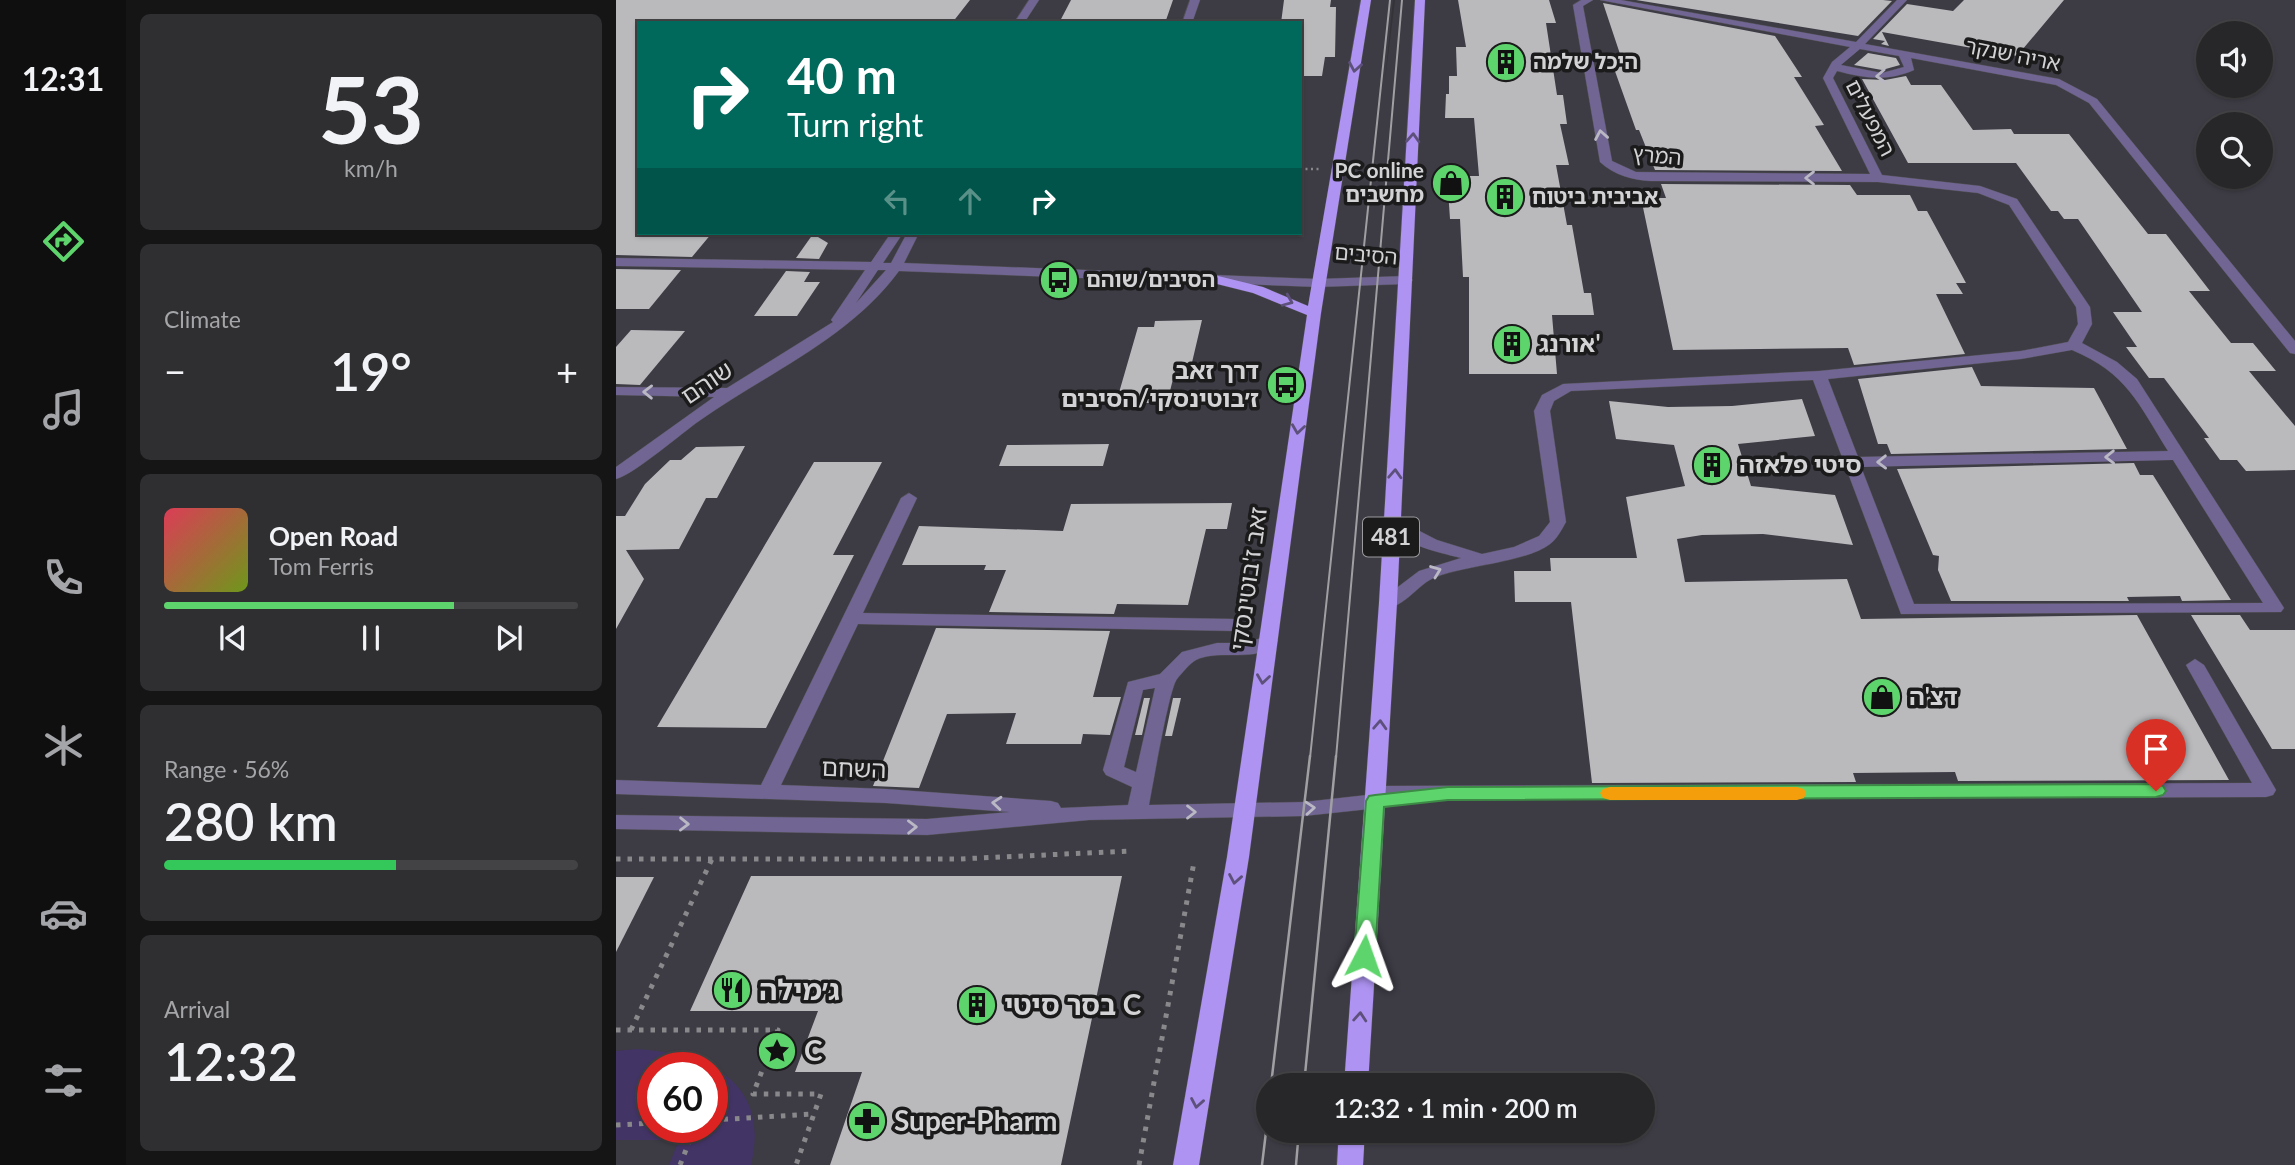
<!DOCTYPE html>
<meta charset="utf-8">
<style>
:root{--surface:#272628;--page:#2f2e30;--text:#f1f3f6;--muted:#a4a5a8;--line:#434345;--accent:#5ed56c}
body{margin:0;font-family:Lato,"Noto Sans Hebrew",sans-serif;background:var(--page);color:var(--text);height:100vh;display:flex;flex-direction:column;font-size:26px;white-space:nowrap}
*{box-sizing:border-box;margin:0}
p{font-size:23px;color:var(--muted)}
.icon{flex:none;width:38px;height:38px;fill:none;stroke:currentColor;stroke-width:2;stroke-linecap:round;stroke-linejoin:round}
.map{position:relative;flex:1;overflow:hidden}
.details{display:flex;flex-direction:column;gap:14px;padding:14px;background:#151516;width:490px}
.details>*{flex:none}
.banner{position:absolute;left:21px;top:21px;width:665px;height:214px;border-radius:0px;box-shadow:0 2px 5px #0004,0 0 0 2px var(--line);background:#00695c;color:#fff;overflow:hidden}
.buttons{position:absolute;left:1580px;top:21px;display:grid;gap:14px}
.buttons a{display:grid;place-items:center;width:77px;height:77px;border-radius:50%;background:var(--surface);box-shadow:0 2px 5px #0004,0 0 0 2px var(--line);font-size:35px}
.speed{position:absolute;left:21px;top:1052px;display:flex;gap:14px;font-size:35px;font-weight:700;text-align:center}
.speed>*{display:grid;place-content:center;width:91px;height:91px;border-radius:50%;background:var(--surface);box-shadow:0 2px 5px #0004,0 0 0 2px var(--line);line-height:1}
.speed .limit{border:10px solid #d22;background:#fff;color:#111}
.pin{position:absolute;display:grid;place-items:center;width:60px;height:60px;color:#fff;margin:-72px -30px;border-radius:50% 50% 50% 0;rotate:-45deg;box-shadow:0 0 7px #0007}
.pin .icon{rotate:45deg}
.me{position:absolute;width:77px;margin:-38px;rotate:4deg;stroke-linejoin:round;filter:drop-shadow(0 0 5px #0008)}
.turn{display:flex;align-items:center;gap:24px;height:147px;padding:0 35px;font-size:32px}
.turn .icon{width:91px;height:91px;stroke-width:2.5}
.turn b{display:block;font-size:49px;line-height:60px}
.lanes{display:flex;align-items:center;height:66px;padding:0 35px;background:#0003;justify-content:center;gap:35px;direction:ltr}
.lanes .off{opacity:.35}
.big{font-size:52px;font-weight:600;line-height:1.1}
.details .widget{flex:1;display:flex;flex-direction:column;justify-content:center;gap:10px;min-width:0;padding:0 24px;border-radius:10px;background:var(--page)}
.details .dial{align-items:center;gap:0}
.dial b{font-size:91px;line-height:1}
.song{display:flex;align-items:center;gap:21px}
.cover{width:84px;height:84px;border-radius:10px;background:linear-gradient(135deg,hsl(350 70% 55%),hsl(80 70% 35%))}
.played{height:7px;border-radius:4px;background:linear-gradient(90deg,var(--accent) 70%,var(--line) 70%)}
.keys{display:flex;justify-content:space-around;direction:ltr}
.heat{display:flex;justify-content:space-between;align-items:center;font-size:38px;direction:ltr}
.charge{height:10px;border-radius:5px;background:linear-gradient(90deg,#34c759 56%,var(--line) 0)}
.trip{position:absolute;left:640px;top:1073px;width:399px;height:70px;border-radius:35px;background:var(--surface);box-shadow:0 2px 5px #0004,0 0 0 2px var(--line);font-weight:600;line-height:70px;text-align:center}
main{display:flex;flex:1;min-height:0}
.menu{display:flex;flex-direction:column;width:126px;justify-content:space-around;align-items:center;background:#100f10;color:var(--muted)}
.menu .icon{width:49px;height:49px}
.menu .on{color:var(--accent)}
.menu b{font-size:32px;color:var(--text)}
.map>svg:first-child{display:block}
</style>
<main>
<nav class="menu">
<b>12:31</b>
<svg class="icon on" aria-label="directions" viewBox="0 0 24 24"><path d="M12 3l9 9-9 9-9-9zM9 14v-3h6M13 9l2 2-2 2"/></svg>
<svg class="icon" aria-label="music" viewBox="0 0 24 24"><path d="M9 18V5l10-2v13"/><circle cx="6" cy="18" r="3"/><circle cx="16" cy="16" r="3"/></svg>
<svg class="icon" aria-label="phone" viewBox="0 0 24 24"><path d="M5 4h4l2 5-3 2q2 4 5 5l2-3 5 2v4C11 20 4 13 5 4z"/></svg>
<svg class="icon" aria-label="climate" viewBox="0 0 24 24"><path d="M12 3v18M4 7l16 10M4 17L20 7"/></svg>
<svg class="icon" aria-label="car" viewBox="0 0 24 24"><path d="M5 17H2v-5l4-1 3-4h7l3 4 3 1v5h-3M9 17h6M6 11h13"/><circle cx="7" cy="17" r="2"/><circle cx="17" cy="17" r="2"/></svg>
<svg class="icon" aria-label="filters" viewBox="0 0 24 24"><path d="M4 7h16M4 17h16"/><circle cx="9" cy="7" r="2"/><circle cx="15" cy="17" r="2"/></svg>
</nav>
<section class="details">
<div class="widget dial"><b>53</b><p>km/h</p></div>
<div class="widget"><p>Climate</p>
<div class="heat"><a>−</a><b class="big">19°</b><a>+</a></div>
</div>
<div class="widget">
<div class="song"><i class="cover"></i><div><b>Open Road</b><p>Tom Ferris</p></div></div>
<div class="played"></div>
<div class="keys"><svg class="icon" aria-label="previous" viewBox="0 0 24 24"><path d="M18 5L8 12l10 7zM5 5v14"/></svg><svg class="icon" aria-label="pause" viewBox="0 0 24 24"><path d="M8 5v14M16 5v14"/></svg><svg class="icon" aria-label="next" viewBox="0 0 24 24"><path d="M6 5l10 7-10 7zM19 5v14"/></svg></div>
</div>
<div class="widget"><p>Range · 56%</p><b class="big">280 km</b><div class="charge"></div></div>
<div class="widget"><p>Arrival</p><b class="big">12:32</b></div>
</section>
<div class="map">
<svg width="1679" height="1165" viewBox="0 0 1679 1165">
<rect width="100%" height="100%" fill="#343336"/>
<path fill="#3d3b44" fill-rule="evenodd" d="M0,0H777L769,80L779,0H1679V1165H0ZM23,23H684V233H23ZM1592,33H1645V86H1592ZM1592,124H1645V177H1592ZM37,1068H96V1127H37ZM653,1085H1027V1130H653Z"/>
<path fill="#433466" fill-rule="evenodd" d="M21,1049C92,1054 155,1081 135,1165H53L63,1140H0V1051ZM37,1068H96V1127H37Z"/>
<g fill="#bab9bc">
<polygon points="0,0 354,0 336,23 23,23 23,233 96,233 76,257 0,255"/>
<polygon points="455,0 557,0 549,23 443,23"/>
<polygon points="668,0 715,0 714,7 720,7 719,57 709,57 706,76 684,76 684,23 665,23"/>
<polygon points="842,0 933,0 940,23 930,23 941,95 947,95 951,124 944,124 953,165 940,165 951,225 956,225 968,293 975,293 978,315 936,315 941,374 853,374 853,277 847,277 844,219 834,219 831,176 863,176 858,118 829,118 830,94 833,94 833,76 841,76 840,47 850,47"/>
<polygon points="1020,0 1267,0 1276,1 1242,36"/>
<polygon points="1348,0 1448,0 1401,56 1266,32 1273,46 1265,44 1269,41 1257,39 1291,4 1337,11"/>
<polygon points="987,3 1159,36 1186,77 1178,77 1208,125 1199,126 1226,171 1039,170 1023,130 1020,130 995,60 1006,60"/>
<polygon points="1252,53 1280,58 1284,65 1266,70 1238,65"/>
<polygon points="1290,76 1295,85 1325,85 1357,130 1395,129 1398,134 1453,134 1532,234 1550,234 1594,291 1573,291 1615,343 1637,343 1660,371 1633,371 1679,426 1679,470 1630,471 1621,460 1604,460 1588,438 1593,438 1548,378 1533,378 1510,347 1521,347 1497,312 1526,312 1462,219 1448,219 1442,211 1435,211 1400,163 1292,163 1246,79 1269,80"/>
<polygon points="1045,184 1234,185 1241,195 1294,195 1302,211 1311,211 1350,283 1340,283 1347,294 1320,294 1349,354 1238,365 1232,348 1057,350 1025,198 1050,198"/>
<polygon points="197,234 212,243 203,259 180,258"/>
<polygon points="0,269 65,270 33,309 0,309"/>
<polygon points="170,271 194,272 188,282 204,282 181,316 138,316"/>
<polygon points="586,320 574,371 559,371 551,403 500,403 522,327 538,327 539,321"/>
<polygon points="15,330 69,331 24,385 0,384 0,347"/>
<polygon points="1356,367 1365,386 1478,388 1511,449 1275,454 1271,444 1262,444 1242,379"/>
<polygon points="1186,399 1199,436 1122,444 1135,486 1219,495 1237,545 1147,534 1086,535 1061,539 1069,582 1231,579 1245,619 1521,615 1613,780 1342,781 1339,772 1237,773 1240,782 976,783 955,602 899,602 898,571 935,571 934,558 1021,558 1010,497 1069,486 1058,445 1000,439 993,401 1052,407 1116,406"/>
<polygon points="493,444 487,466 383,466 391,445"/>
<polygon points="129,446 101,498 90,498 63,549 10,550 28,579 0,629 0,516 9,516 29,484 54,460 65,460 80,447"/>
<polygon points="198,462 266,462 217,555 238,555 150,728 41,727"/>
<polygon points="1518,463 1524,475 1537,475 1615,600 1566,601 1564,596 1511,597 1513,601 1335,601 1322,570 1323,556 1317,555 1281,469"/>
<polygon points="616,503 611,529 590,529 572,605 501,604 498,614 373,612 390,570 368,570 370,565 286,565 303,526 447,531 455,504"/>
<polygon points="1575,615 1624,615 1634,630 1679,630 1679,749 1656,749"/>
<polygon points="320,628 494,631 477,697 505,697 494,735 467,734 465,744 390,744 400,713 331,714 303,788 257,786"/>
<polygon points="528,698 534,698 526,735 519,735"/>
<polygon points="557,698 565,698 556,736 549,736"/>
<polygon points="135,876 506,876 445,1165 214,1165 246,1072 179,1072 202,1011 74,1011"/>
<polygon points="0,877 38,877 0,952"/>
</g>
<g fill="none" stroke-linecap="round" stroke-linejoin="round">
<g stroke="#515053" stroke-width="1">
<g id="minor">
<polygon points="413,0 423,0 408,23 398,23"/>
<polygon points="574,0 584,0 576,23 566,23"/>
<path d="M965,0H977L967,6L996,161L1020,172L1254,174L1207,78L1216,62L1234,47L984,0H1005L1240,42L1281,0H1291L1249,44L1443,79L1481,99L1679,341V354L1674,353L1473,103L1440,85L1295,58L1298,70C1271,82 1248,78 1221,71L1217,78L1266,175L1364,186L1401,199L1474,307L1476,324L1466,343L1501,362L1521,379L1668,608L1665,612L1285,614L1197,380L955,391L938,401L934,411L950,522C946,529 941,539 934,544C911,562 851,565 820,577C802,583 786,612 766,607L763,603L766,599L803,571L845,558C821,552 785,544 768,524L770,520H782L821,540L866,554L898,547L923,536L934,522L918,411L926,395L947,384L1203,371L1405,351L1452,342L1462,324L1460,307L1393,205L1362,193L1262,182L1035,181C1016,180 998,175 984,162L957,5ZM1244,49L1283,56L1288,67L1266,73L1225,65ZM1456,350C1511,373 1522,403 1552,451L1242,457L1212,379L1405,359ZM1557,460L1647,603L1298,604L1245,467Z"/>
<path d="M275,233H287L267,263H275L291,233H303L288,263L702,279L790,276L797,280L790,284L702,287L283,271C233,339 151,373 83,421C66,433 17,475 0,479V467L98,397L0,395V387L111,388L217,322L215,320L249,270L0,266V258L255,262ZM262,270H270L240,303Z"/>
<path d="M293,493L301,498L247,613L619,619L628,625L619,631L242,624L165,785L270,789L435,801L442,803L445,808L512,805L516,787L490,775L487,770L512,682L544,674L566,652L601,643H631L653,635L659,637L662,641C644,665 604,648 580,660C574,663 566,673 561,679C553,689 537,784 533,805L688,802L751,795L753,788L760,786L1636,783L1570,665L1579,659L1588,665L1660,790L1657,795L1650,797L782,800L779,805L772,807L688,816L473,820L311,835L0,829V815L311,819L394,812L270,803L0,794V780L145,785L285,498ZM539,688L520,772L508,767L527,690Z"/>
</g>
</g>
<g stroke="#515053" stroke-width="1">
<g id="major">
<polygon points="745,0 755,0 705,313 633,857 583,1165 557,1165 611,857 691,315 637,293 593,282 591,279 598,275 647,287 692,306"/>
<polygon points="799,0 809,0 781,603 752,1085 728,1085 763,603"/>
<polygon points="723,1130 749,1130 747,1165 721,1165"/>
</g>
</g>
<polyline stroke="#89888b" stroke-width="2.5" stroke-dasharray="2 3.5" stroke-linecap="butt" points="684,169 704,169"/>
<g stroke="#89888b" stroke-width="5" stroke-dasharray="4.5 7" stroke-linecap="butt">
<polyline points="0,859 343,859 514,851"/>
<polyline points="0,1030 162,1030 137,1094 205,1094 180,1165"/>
<polyline points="15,1030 96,859"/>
<polyline points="96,1120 198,1114"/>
<polyline points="0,1125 37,1123"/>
<polyline points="64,1165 79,1127"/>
<polyline points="523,1165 578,862"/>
</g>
<use href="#minor" fill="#716593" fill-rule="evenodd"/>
<use href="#major" fill="#ae93f2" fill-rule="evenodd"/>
<g stroke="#a0a0a2" stroke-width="2">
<polyline points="694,758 774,0"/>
<polyline points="720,758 786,0"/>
</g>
<g stroke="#a0a0a2" stroke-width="2.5">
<polyline points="655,1085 694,756"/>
<polyline points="688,1085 720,756"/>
<polyline points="646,1165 653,1107"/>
<polyline points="680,1165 683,1130"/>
</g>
</g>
<defs><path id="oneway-chevron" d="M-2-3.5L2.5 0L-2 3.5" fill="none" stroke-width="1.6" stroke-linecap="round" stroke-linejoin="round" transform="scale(1.75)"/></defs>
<g stroke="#5d517c">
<use href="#oneway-chevron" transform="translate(739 67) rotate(100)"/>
<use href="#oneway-chevron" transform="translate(797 138) rotate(-87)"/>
<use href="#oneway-chevron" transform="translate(672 301) rotate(23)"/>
<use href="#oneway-chevron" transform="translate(682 429) rotate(98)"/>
<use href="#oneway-chevron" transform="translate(779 474) rotate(-87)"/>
<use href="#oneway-chevron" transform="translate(647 679) rotate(98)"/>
<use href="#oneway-chevron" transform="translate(764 725) rotate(-87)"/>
<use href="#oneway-chevron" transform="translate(619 879) rotate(100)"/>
<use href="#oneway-chevron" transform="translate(744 1017) rotate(-86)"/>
<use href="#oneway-chevron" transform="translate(581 1103) rotate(100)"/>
</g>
<g stroke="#bab8c4">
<use href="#oneway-chevron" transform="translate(1265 76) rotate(177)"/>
<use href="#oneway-chevron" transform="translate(985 135) rotate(-100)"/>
<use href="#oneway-chevron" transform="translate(1194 178) rotate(180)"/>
<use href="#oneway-chevron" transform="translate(32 392) rotate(-179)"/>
<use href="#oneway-chevron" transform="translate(1494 457) rotate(179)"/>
<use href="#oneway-chevron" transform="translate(1266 462) rotate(179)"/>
<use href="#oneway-chevron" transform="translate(820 571) rotate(-21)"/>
<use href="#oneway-chevron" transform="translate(381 803) rotate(-175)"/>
<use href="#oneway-chevron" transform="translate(694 808) rotate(-4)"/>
<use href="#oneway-chevron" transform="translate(575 812)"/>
<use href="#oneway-chevron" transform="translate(68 824) rotate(1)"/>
<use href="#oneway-chevron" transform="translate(296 827) rotate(-1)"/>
</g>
<polygon fill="#5ed56c" stroke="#3d8a46" stroke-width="2" points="1540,784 1547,786 1550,791 1547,795 1540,797 832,800 768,807 759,956 756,962 748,964 741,962 738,956 750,801 753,796 759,795 832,787"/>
<polygon fill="#f59e0b" points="994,787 1181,787 1188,789 1190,793 1188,798 1181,800 994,800 987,798 984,793 987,789"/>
<defs>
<g id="building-disc" transform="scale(2.0125)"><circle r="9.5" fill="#5ed56c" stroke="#1b1b1c"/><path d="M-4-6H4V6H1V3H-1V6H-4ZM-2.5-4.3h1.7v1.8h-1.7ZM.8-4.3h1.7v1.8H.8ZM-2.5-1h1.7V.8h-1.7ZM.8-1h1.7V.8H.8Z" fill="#111"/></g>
<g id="shop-disc" transform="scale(2.0125)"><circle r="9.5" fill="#5ed56c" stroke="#1b1b1c"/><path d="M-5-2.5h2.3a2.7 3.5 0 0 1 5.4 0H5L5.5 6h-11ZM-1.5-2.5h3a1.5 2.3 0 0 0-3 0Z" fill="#111"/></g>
<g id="bus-disc" transform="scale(2.0125)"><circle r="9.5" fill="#5ed56c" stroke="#1b1b1c"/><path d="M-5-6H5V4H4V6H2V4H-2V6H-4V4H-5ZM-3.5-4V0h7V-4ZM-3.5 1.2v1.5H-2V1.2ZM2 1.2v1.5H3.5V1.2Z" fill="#111"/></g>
<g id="restaurant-disc" transform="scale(2.0125)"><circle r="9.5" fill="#5ed56c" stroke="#1b1b1c"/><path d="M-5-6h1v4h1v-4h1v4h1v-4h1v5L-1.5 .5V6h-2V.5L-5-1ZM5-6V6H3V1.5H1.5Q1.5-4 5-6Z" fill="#111"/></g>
<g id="sight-disc" transform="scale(2.0125)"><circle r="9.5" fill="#5ed56c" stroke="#1b1b1c"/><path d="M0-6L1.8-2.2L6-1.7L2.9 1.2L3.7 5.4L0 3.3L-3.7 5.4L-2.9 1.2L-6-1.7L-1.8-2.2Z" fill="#111"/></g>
<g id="pharmacy-disc" transform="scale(2.0125)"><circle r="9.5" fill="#5ed56c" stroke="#1b1b1c"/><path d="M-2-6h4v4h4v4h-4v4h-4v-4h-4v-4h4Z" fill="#111"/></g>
</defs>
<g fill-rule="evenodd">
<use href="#building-disc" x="890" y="62"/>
<use href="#shop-disc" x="835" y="183"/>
<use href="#building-disc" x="889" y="197"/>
<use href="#bus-disc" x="443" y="280"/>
<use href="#building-disc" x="896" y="344"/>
<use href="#bus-disc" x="670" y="385"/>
<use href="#building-disc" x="1096" y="465"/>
<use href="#shop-disc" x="1266" y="697"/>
<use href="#restaurant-disc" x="116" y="990"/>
<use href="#building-disc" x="361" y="1005"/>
<use href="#sight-disc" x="161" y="1051"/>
<use href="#pharmacy-disc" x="251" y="1121"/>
</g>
<g text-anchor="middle" stroke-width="7" stroke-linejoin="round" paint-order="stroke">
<g font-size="21" fill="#d3d3d5" stroke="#1b1b1c">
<text transform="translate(1397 55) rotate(11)" y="7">אריה שנקר</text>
<text transform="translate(1254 118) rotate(63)" y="7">המפעלים</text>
<text transform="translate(1041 156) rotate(5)" y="7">המרץ</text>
<text transform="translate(750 255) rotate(5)" y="7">הסיבים</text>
</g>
<g font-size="21" font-weight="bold" fill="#d3d3d5" stroke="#1b1b1c" text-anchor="start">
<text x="917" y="69">היכל שלמה</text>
<text x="808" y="178" text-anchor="end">PC online<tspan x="808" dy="24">מחשבים</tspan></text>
<text x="916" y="204">אביבית ביטוח</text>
<text x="470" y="287">הסיבים/שוהם</text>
</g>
<rect fill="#1b1b1c" stroke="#9c9c9e" stroke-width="2" x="747" y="517.5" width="56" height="39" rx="5"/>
<g font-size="23" font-weight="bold" fill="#d3d3d5">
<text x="775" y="545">481</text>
</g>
<g font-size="24" font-weight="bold" fill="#d3d3d5" stroke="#1b1b1c" text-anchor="start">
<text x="923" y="352">אורנג'</text>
<text x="643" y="379" text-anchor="end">דרך זאב<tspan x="643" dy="28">ז׳בוטינסקי/הסיבים</tspan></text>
<text x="1123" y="473">סיטי פלאזה</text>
<text x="1293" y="705">דצ'ה</text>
</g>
<g font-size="24" fill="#d3d3d5" stroke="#1b1b1c">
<text transform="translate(91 383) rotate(-34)" y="8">שוהם</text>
<text transform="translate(633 579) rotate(-82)" y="8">זאב ז'בוטינסקי</text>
<text transform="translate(238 769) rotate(2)" y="8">השחם</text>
</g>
<g font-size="28" font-weight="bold" fill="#d3d3d5" stroke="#1b1b1c" text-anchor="start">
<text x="143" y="1000">ג׳מילה</text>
<text x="388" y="1015">בסר סיטי C</text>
<text x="188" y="1061">C</text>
<text x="278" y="1131">Super-Pharm</text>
</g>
</g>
</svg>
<div class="buttons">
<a><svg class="icon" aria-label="sound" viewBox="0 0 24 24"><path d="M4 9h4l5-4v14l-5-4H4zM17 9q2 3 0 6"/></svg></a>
<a><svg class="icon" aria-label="search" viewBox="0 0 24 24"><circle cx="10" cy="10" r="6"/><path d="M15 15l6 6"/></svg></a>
</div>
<div class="speed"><div class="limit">60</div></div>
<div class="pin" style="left:1540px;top:791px;background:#d93025"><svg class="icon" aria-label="arrive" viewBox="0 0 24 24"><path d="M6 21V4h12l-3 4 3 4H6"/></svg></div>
<svg class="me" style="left:748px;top:956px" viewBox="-20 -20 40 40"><path d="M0-17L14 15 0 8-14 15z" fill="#5ed56c" stroke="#fff" stroke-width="4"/></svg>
<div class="trip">12:32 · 1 min · 200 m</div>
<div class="banner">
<div class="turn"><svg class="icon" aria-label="right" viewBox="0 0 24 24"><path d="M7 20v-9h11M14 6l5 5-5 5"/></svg><div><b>40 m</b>Turn right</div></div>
<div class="lanes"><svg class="icon off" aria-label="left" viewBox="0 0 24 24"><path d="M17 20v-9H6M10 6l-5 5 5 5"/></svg><svg class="icon off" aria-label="ahead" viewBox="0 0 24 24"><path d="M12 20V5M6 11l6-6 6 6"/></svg><svg class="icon" aria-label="right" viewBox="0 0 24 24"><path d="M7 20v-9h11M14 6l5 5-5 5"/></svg></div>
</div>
</div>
</main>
